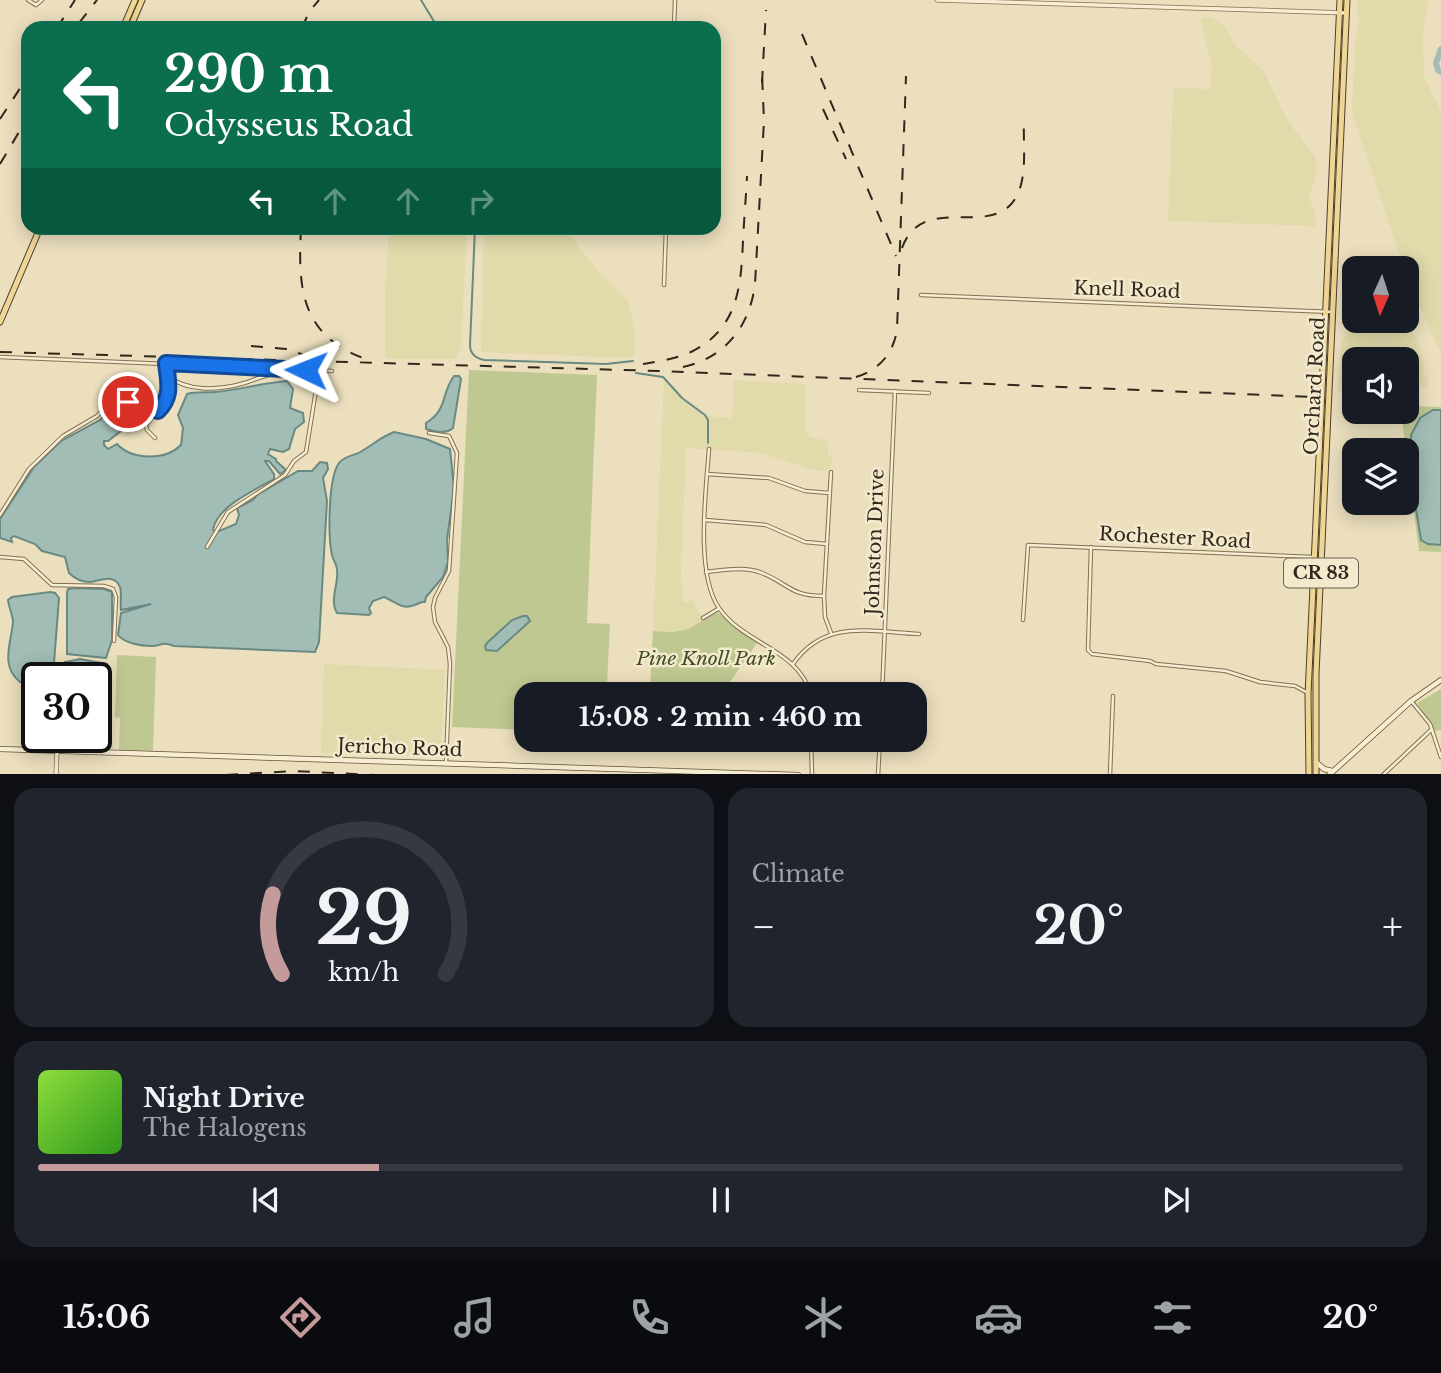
<!DOCTYPE html>
<meta charset="utf-8">
<style>
:root{--surface:#171b24;--page:#20242c;--text:#f1f3f6;--muted:#9ea1a6;--line:#363941;--accent:#c59a9a}
body{margin:0;font-family:"Libre Baskerville",serif;background:var(--page);color:var(--text);height:100vh;display:flex;flex-direction:column;font-size:26px;white-space:nowrap}
*{box-sizing:border-box;margin:0}
p{font-size:23px;color:var(--muted)}
.icon{flex:none;width:38px;height:38px;fill:none;stroke:currentColor;stroke-width:2;stroke-linecap:round;stroke-linejoin:round}
.map{position:relative;height:774px;overflow:hidden}
.side{display:flex;flex-direction:column;gap:14px;padding:14px;background:#0d0f14;flex:1}
.side>*{flex:none}
.guide{position:absolute;left:21px;top:21px;width:700px;height:214px;border-radius:21px;box-shadow:0 4px 18px #0003;background:#0b6e4f;color:#fff;overflow:hidden}
.needle{width:46px;rotate:183deg}
.fabs{position:absolute;left:1342px;top:256px;display:grid;gap:14px}
.fabs a{display:grid;place-items:center;width:77px;height:77px;border-radius:14px;background:var(--surface);box-shadow:0 4px 18px #0003;font-size:35px}
.speed{position:absolute;left:21px;top:662px;display:flex;gap:14px;font-size:35px;font-weight:700;text-align:center}
.speed>*{display:grid;place-content:center;width:91px;height:91px;border-radius:50%;background:var(--surface);box-shadow:0 4px 18px #0003;line-height:1}
.speed .limit{border:4px solid #111;border-radius:10px;background:#fff;color:#111}
.pin{position:absolute;display:grid;place-items:center;width:60px;height:60px;color:#fff;margin:-30px;border:4px solid #fff;border-radius:50%;box-shadow:0 2px 7px #0007}
.me{position:absolute;width:77px;margin:-38px;rotate:272deg;stroke-linejoin:round;filter:drop-shadow(0 0 5px #0008)}
.turn{display:flex;align-items:center;gap:24px;height:147px;padding:0 28px;font-size:32px}
.turn .icon{width:91px;height:91px;stroke-width:2.5}
.turn b{display:block;font-size:49px;line-height:60px}
.lanes{display:flex;align-items:center;height:66px;padding:0 28px;background:#0003;justify-content:center;gap:35px;direction:ltr}
.lanes .off{opacity:.35}
.big{font-size:52px;font-weight:700;line-height:1.1}
.side .card{flex:1;display:flex;flex-direction:column;justify-content:center;gap:10px;min-width:0;padding:0 24px;border-radius:21px;background:var(--page)}
.side .dial{align-items:center;gap:0}
.dial svg{height:182px;overflow:visible;fill:none;stroke:var(--line);stroke-width:7;stroke-linecap:round;text-anchor:middle}
.dial text{fill:var(--text);stroke:none}
.song{display:flex;align-items:center;gap:21px}
.cover{width:84px;height:84px;border-radius:10px;background:linear-gradient(135deg,hsl(90 70% 55%),hsl(110 70% 35%))}
.played{height:7px;border-radius:4px;background:linear-gradient(90deg,var(--accent) 25%,var(--line) 25%)}
.keys{display:flex;justify-content:space-around;direction:ltr}
.heat{display:flex;justify-content:space-between;align-items:center;font-size:38px;direction:ltr}
.side .tiles{flex:1;display:grid;gap:14px;grid-template-columns:1fr 1fr}
.card:last-child{grid-column:span 2}
.trip{position:absolute;left:514px;top:682px;width:413px;height:70px;border-radius:21px;background:var(--surface);box-shadow:0 4px 18px #0003;font-weight:700;line-height:70px;text-align:center}
.tab-bar{display:flex;height:112px;justify-content:space-around;align-items:center;background:#090b0e;color:var(--muted)}
.tab-bar .icon{width:49px;height:49px}
.tab-bar .active{color:var(--accent)}
.tab-bar b{font-size:32px;color:var(--text)}
.map>svg:first-child{display:block}
</style>
<div class="map">
<svg width="1441" height="775" viewBox="0 0 1441 775">
<rect width="100%" height="100%" fill="#ebdfbe"/>
<g fill="#e1daab">
<polygon points="1357,0 1428,0 1423,35 1424,77 1441,111 1441,354 1409,282 1407,268 1404,268 1355,122 1352,108 1355,42 1359,24"/>
<polygon points="1210,17 1225,26 1234,44 1263,70 1288,121 1315,157 1317,170 1309,197 1316,216 1315,226 1168,221 1173,97 1175,88 1210,89 1212,67 1202,27 1201,19"/>
<polygon points="389,228 467,228 461,346 456,359 391,359 385,356 385,295"/>
<polygon points="484,228 563,228 570,234 597,270 629,302 634,328 634,355 626,358 481,352"/>
<polygon points="1356,320 1407,320 1420,348 1424,364 1423,377 1428,377 1427,386 1407,388 1407,359 1354,359 1354,391 1338,391 1341,344"/>
<polygon points="734,380 805,384 805,430 810,437 828,441 828,455 833,455 832,464 827,471 813,470 761,453 686,448 681,571 683,603 693,600 703,620 688,629 673,632 653,631 664,381 682,399 704,416 732,418"/>
<polygon points="324,664 445,670 441,755 321,753"/>
</g>
<g fill="#c0c892">
<polygon points="469,370 597,375 587,623 610,624 607,685 579,684 578,695 527,695 527,730 452,727"/>
<polygon points="1407,406 1441,407 1441,552 1419,551 1401,411 1407,411"/>
<polygon points="717,612 757,643 730,682 730,690 714,692 650,688 653,631 673,632 688,629"/>
<polygon points="117,655 156,657 153,751 119,750 120,718 115,717"/>
<polygon points="1441,689 1441,730 1435,731 1417,703"/>
</g>
<g fill="#a1bdb6" stroke="#698a83" stroke-width="2">
<path d="M454,376H459L461,379L453,428C447,434 434,432 426,429V423C448,410 441,393 454,376Z"/>
<path d="M287,381L293,389L290,408L303,413L304,422L295,429L289,449L283,452L270,449L268,454L276,459V461L286,470L280,474L269,461H265L274,474V479C255,490 216,507 213,530L217,532L236,524L239,515L237,508L253,500L257,495L298,471H312L320,462L327,463L328,469L323,478L327,501L319,642L315,652L174,646C161,641 162,646 151,646C141,646 124,643 118,635L121,613L151,604L121,610C120,603 122,593 120,587C115,573 100,581 90,582C82,582 74,578 69,573L65,557L42,551L35,544L14,536L11,538L12,542L0,538V519L34,467L61,441L100,420L111,408L122,407L130,410L121,431L108,441H104V445L108,449L117,444C132,460 165,461 181,445L183,428L178,415L187,394C196,391 205,393 215,392C239,390 262,383 287,381Z"/>
<polygon points="1433,410 1441,410 1441,545 1428,544 1421,540 1411,479 1411,435 1420,418"/>
<path d="M394,432L426,439L450,449L454,488L447,540L448,562L443,577L426,597L425,602H422C401,612 401,604 384,597L373,601L369,608L371,613L369,615L337,613C329,600 339,584 337,570C337,565 333,560 332,555C328,537 328,478 339,463C345,455 355,456 362,451C374,444 381,437 394,432Z"/>
<polygon points="75,588 104,589 112,592 112,640 106,658 67,654 67,593 68,589"/>
<path d="M50,592L55,593L59,598L53,676L37,677V681L20,682C0,666 11,644 13,622C13,616 9,608 8,600L12,597Z"/>
<polygon points="523,616 527,616 530,621 497,651 486,650 485,646 488,642 512,620"/>
<polygon points="80,659 107,664 106,679 96,680 96,677 65,675 65,662"/>
</g>
<g fill="none" stroke-linecap="round" stroke-linejoin="round">
<g stroke="#698a83" stroke-width="2">
<polyline points="421,0 438,28"/>
<path d="M475,228L470,345C470,354 475,358 484,360L606,364L633,361"/>
<polyline points="636,373 663,377 682,398 705,415 708,420 708,443"/>
</g>
<polyline stroke="#a1bdb6" stroke-width="6" points="1441,49 1436,63 1438,70 1441,72"/>
<g stroke="#837057" stroke-width="4.5">
<g id="minor">
<polyline points="28,0 36,5 42,0"/>
<polyline points="674,28 675,0"/>
<polyline points="664,285 666,228"/>
<polyline points="921,295 1333,312"/>
<polyline points="0,357 332,371"/>
<path d="M168,376C187,392 218,390 241,384C252,381 262,376 273,374C285,373 312,371 317,384L306,452L294,461L285,475L228,512L207,547"/>
<polyline points="859,390 929,393"/>
<polyline points="429,433 449,436 457,453 449,571 435,598 433,607 435,622 448,647 450,664 446,763"/>
<polyline points="155,438 147,430 146,425 168,397 166,363"/>
<path d="M709,449C706,491 695,573 719,608C744,645 798,648 811,695"/>
<polyline points="831,472 824,596 825,617 831,633"/>
<polyline points="707,474 769,478 805,491 830,493"/>
<polyline points="0,515 29,469 63,436 97,416 109,404 119,402 137,404 158,411"/>
<polyline points="705,520 766,525 805,542 827,544"/>
<polyline points="1091,547 1088,650 1092,654 1150,661 1156,664 1226,671 1260,682 1295,686 1306,692"/>
<polyline points="0,557 24,559 52,585 104,586 113,589 116,597 114,641"/>
<path d="M706,572C725,570 745,566 762,573C789,584 790,596 824,596"/>
<polyline points="703,618 718,609"/>
<polyline points="1023,620 1028,545 1312,557"/>
<path d="M793,664C825,618 871,632 919,634"/>
<polyline points="882,695 895,391"/>
<polyline points="1412,702 1430,724 1441,757"/>
<polyline points="811,740 812,775"/>
<polyline points="878,775 880,740"/>
<polyline points="1110,775 1113,696"/>
<polyline points="1383,775 1432,729"/>
</g>
</g>
<g stroke="#837057" stroke-width="5">
<g id="tertiary">
<polyline points="937,0 1347,13"/>
<polyline points="56,775 57,751"/>
</g>
</g>
<g stroke="#64513b" stroke-width="6">
<g id="secondary">
<polyline points="0,749 798,775"/>
<polyline points="1316,762 1324,769 1332,771"/>
<polyline points="1329,775 1411,701 1441,680"/>
</g>
</g>
<g stroke="#503e2c" stroke-width="7">
<g id="primary">
<polyline points="123,28 135,0"/>
<polyline points="130,28 142,0"/>
<polyline points="0,322 40,228"/>
<polyline points="1309,775 1308,695 1340,0"/>
<polyline points="1316,775 1316,674 1347,0"/>
</g>
</g>
<use href="#minor" stroke="#f7edd0" stroke-width="2.5"/>
<use href="#tertiary" stroke="#f7edd0" stroke-width="3.5"/>
<use href="#secondary" stroke="#f7edd0" stroke-width="4.5"/>
<use href="#primary" stroke="#efd695" stroke-width="5"/>
<g stroke="#32271c" stroke-width="2" stroke-dasharray="12 12" stroke-linecap="butt">
<polyline points="79,23 97,0"/>
<polyline points="57,28 75,0"/>
<polyline points="302,28 309,12 319,0"/>
<polyline points="802,34 896,256"/>
<polyline points="762,83 766,10"/>
<polyline points="823,109 846,159"/>
<polyline points="0,119 28,76"/>
<polyline points="0,164 28,117"/>
<path d="M301,228C298,287 300,334 363,358"/>
<path d="M902,248C924,188 998,245 1019,191C1027,170 1023,142 1024,120"/>
<polyline points="251,346 286,349 304,355"/>
<polyline points="0,352 659,371 1316,397"/>
<path d="M643,364C659,361 676,359 691,352C738,329 741,287 743,241C744,219 746,198 747,176"/>
<path d="M683,367C725,358 750,326 755,284L764,121L762,74"/>
<path d="M856,377C879,370 893,354 897,330L906,76"/>
<polyline points="226,775 293,771 374,775"/>
</g>
</g>
<g fill="none" stroke-linecap="round" stroke-linejoin="round">
<g stroke="#114b97" stroke-width="18">
<path id="route" d="M128,402L158,411C173,396 168,382 166,363L306,370"/>
</g>
<use href="#route" stroke="#1a73e8" stroke-width="12"/>
</g>
<g text-anchor="middle" stroke-width="5" stroke-linejoin="round" paint-order="stroke">
<rect fill="#f3eacd" stroke="#6c6251" stroke-width="2" x="1284" y="558.5" width="74" height="29" rx="5"/>
<g font-size="18" font-weight="bold" fill="#32271c">
<text x="1321" y="579">CR 83</text>
</g>
<g font-size="19" fill="#32271c" stroke="#f3eacd">
<text transform="translate(1127 289) rotate(2)" y="7">Knell Road</text>
<text transform="translate(1314 386) rotate(-87)" y="7">Orchard Road</text>
<text transform="translate(1175 537) rotate(3)" y="7">Rochester Road</text>
<text transform="translate(874 542) rotate(-88)" y="7">Johnston Drive</text>
<text transform="translate(400 747) rotate(2)" y="7">Jericho Road</text>
</g>
<g font-size="19" font-style="italic" fill="#414e23" stroke="#f3eacd">
<text x="706" y="665">Pine Knoll Park</text>
</g>
</g>
</svg>
<div class="fabs">
<a><svg class="needle" viewBox="-14 -14 28 28"><path d="M0-13l5 13h-10z" fill="#e53935"/><path d="M0 13l5-13h-10z" fill="#9ea1a6"/></svg></a>
<a><svg class="icon" aria-label="sound" viewBox="0 0 24 24"><path d="M4 9h4l5-4v14l-5-4H4zM17 9q2 3 0 6"/></svg></a>
<a><svg class="icon" aria-label="layers" viewBox="0 0 24 24"><path d="M12 4l9 5-9 5-9-5zM3 14l9 5 9-5"/></svg></a>
</div>
<div class="speed"><div class="limit">30</div></div>
<div class="pin" style="left:128px;top:402px;background:#d93025"><svg class="icon" aria-label="arrive" viewBox="0 0 24 24"><path d="M6 21V4h12l-3 4 3 4H6"/></svg></div>
<svg class="me" style="left:306px;top:370px" viewBox="-20 -20 40 40"><path d="M0-17L14 15 0 8-14 15z" fill="#1a73e8" stroke="#fff" stroke-width="4"/></svg>
<div class="trip">15:08 · 2 min · 460 m</div>
<div class="guide">
<div class="turn"><svg class="icon" aria-label="left" viewBox="0 0 24 24"><path d="M17 20v-9H6M10 6l-5 5 5 5"/></svg><div><b>290 m</b>Odysseus Road</div></div>
<div class="lanes"><svg class="icon" aria-label="left" viewBox="0 0 24 24"><path d="M17 20v-9H6M10 6l-5 5 5 5"/></svg><svg class="icon off" aria-label="ahead" viewBox="0 0 24 24"><path d="M12 20V5M6 11l6-6 6 6"/></svg><svg class="icon off" aria-label="ahead" viewBox="0 0 24 24"><path d="M12 20V5M6 11l6-6 6 6"/></svg><svg class="icon off" aria-label="right" viewBox="0 0 24 24"><path d="M7 20v-9h11M14 6l5 5-5 5"/></svg></div>
</div>
</div>
<section class="side">
<div class="tiles">
<div class="card dial"><svg viewBox="0 0 100 80">
<path d="M14 69A42 42 0 1 1 86 69"/>
<path d="M14 69A42 42 0 0 1 10 34" stroke="#c59a9a"/>
<text x="50" y="56" font-size="32" font-weight="700">29</text>
<text x="50" y="72" font-size="11">km/h</text>
</svg></div>
<div class="card"><p>Climate</p>
<div class="heat"><a>−</a><b class="big">20°</b><a>+</a></div>
</div>
<div class="card">
<div class="song"><i class="cover"></i><div><b>Night Drive</b><p>The Halogens</p></div></div>
<div class="played"></div>
<div class="keys"><svg class="icon" aria-label="previous" viewBox="0 0 24 24"><path d="M18 5L8 12l10 7zM5 5v14"/></svg><svg class="icon" aria-label="pause" viewBox="0 0 24 24"><path d="M8 5v14M16 5v14"/></svg><svg class="icon" aria-label="next" viewBox="0 0 24 24"><path d="M6 5l10 7-10 7zM19 5v14"/></svg></div>
</div>
</div>
</section>
<nav class="tab-bar">
<b>15:06</b>
<svg class="icon active" aria-label="directions" viewBox="0 0 24 24"><path d="M12 3l9 9-9 9-9-9zM9 14v-3h6M13 9l2 2-2 2"/></svg>
<svg class="icon" aria-label="music" viewBox="0 0 24 24"><path d="M9 18V5l10-2v13"/><circle cx="6" cy="18" r="3"/><circle cx="16" cy="16" r="3"/></svg>
<svg class="icon" aria-label="phone" viewBox="0 0 24 24"><path d="M5 4h4l2 5-3 2q2 4 5 5l2-3 5 2v4C11 20 4 13 5 4z"/></svg>
<svg class="icon" aria-label="climate" viewBox="0 0 24 24"><path d="M12 3v18M4 7l16 10M4 17L20 7"/></svg>
<svg class="icon" aria-label="car" viewBox="0 0 24 24"><path d="M5 17H2v-5l4-1 3-4h7l3 4 3 1v5h-3M9 17h6M6 11h13"/><circle cx="7" cy="17" r="2"/><circle cx="17" cy="17" r="2"/></svg>
<svg class="icon" aria-label="filters" viewBox="0 0 24 24"><path d="M4 7h16M4 17h16"/><circle cx="9" cy="7" r="2"/><circle cx="15" cy="17" r="2"/></svg>
<b>20°</b>
</nav>
